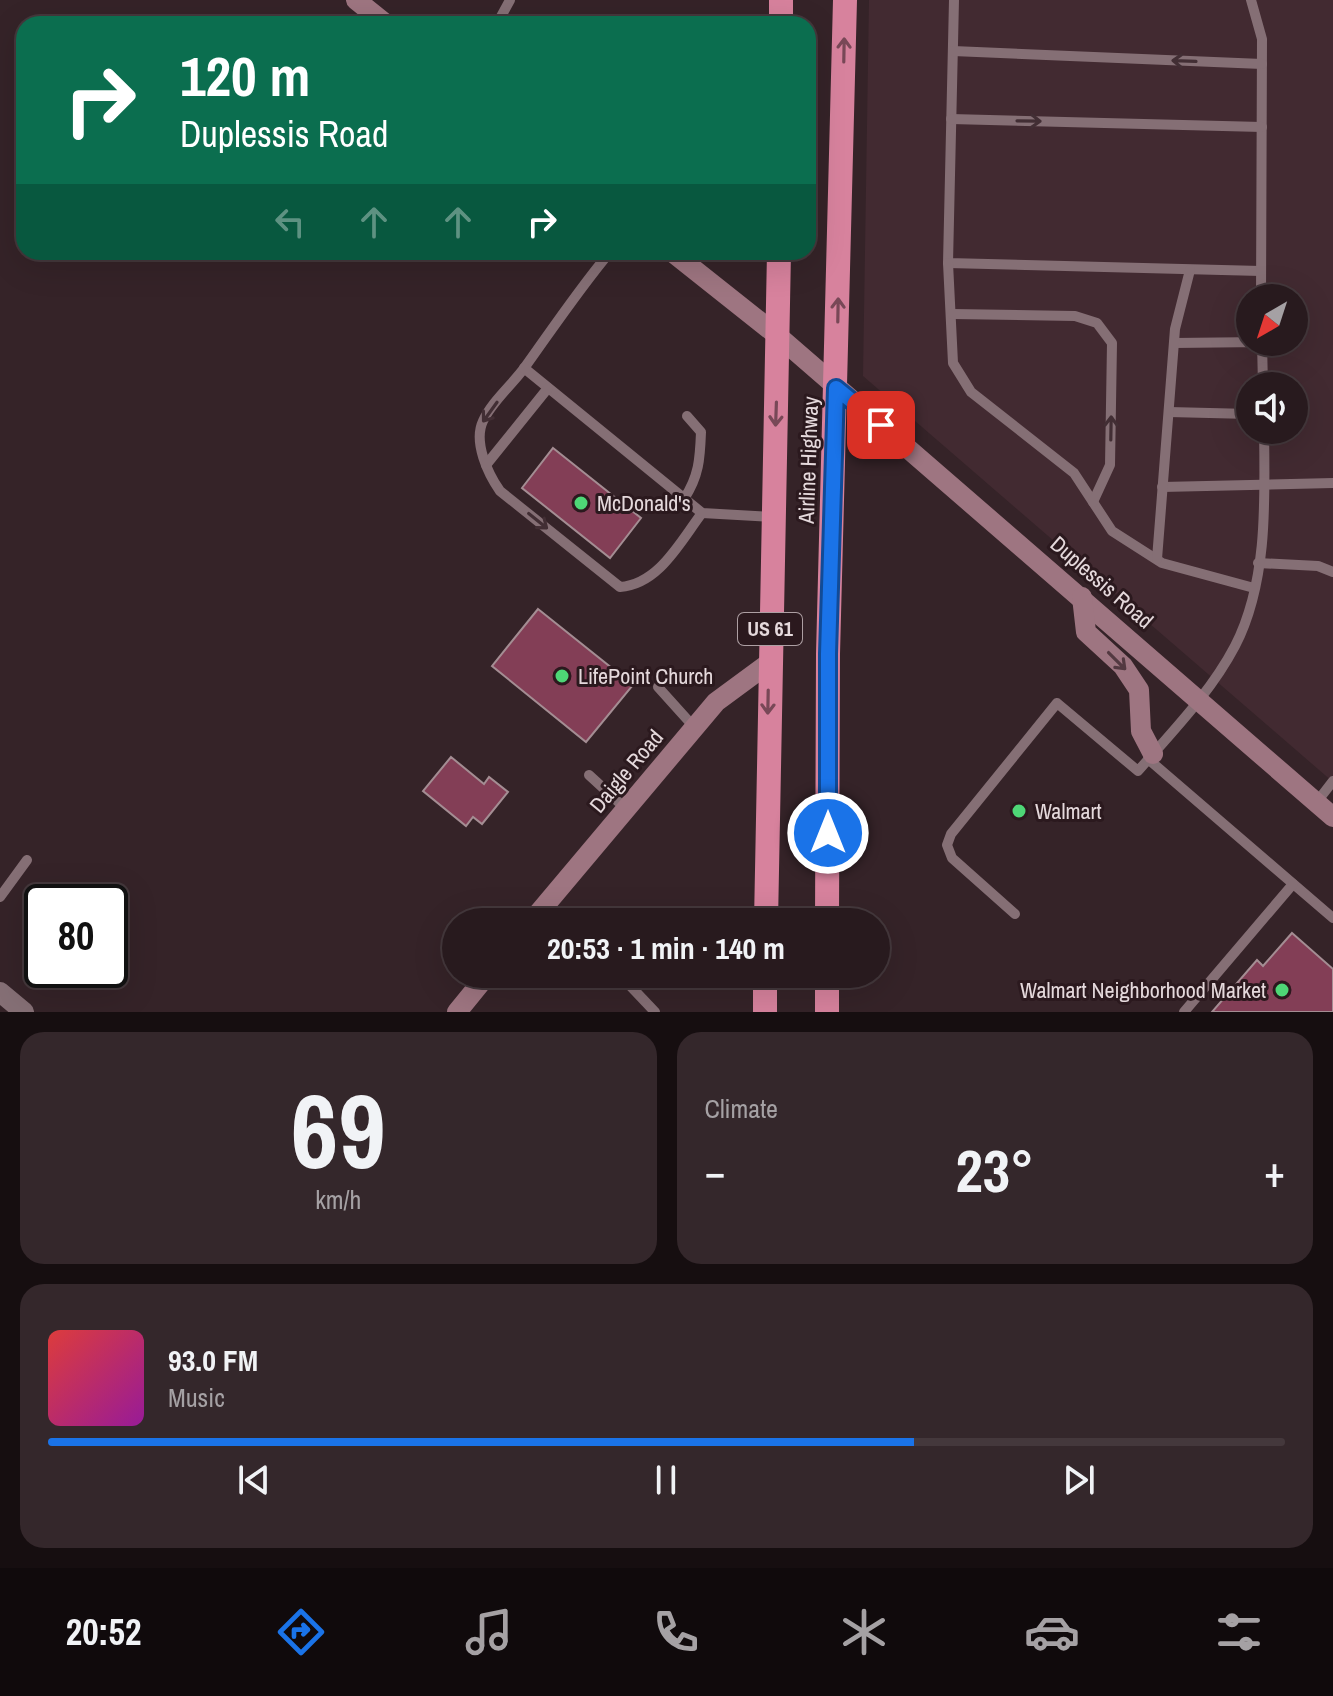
<!DOCTYPE html>
<meta charset="utf-8">
<style>
:root{--surface:#281a1e;--page:#34272b;--text:#f1f3f6;--muted:#a5a1a4;--line:#44383c;--accent:#1a73e8}
body{margin:0;font-family:"Archivo Narrow",sans-serif;background:var(--page);color:var(--text);height:100vh;display:flex;flex-direction:column;font-size:30px;white-space:nowrap}
*{box-sizing:border-box;margin:0}
p{font-size:26px;color:var(--muted)}
.icon{flex:none;width:44px;height:44px;fill:none;stroke:currentColor;stroke-width:2;stroke-linecap:round;stroke-linejoin:round}
.map{position:relative;height:1012px;overflow:hidden}
.drawer{display:flex;flex-direction:column;gap:20px;padding:20px;background:#160e10;flex:1}
.drawer>*{flex:none}
.guide{position:absolute;left:16px;top:16px;width:800px;height:244px;border-radius:24px;box-shadow:0 8px 32px #0002,0 0 0 2px var(--line);background:#0b6e4f;color:#fff;overflow:hidden}
.needle{width:52px;rotate:219deg}
.buttons{position:absolute;left:1236px;top:284px;display:grid;gap:16px}
.buttons a{display:grid;place-items:center;width:72px;height:72px;border-radius:50%;background:var(--surface);box-shadow:0 8px 32px #0002,0 0 0 2px var(--line);font-size:40px}
.speed{position:absolute;left:24px;top:884px;display:flex;gap:16px;font-size:40px;font-weight:700;text-align:center}
.speed>*{display:grid;place-content:center;width:104px;height:104px;border-radius:50%;background:var(--surface);box-shadow:0 8px 32px #0002,0 0 0 2px var(--line);line-height:1}
.speed .limit{border:4px solid #111;border-radius:12px;background:#fff;color:#111}
.pin{position:absolute;display:grid;place-items:center;width:68px;height:68px;color:#fff;margin:-34px;border-radius:16px;box-shadow:0 4px 12px #0006}
.me{position:absolute;width:88px;margin:-44px;rotate:0deg;stroke-linejoin:round;filter:drop-shadow(0 0 6px #0008)}
.turn{display:flex;align-items:center;gap:28px;height:168px;padding:0 32px;font-size:36px}
.turn .icon{width:104px;height:104px;stroke-width:2.5}
.turn b{display:block;font-size:56px;line-height:68px}
.lanes{display:flex;align-items:center;height:76px;padding:0 32px;background:#0003;justify-content:center;gap:40px;direction:ltr}
.lanes .off{opacity:.35}
.big{font-size:60px;font-weight:700;line-height:1.1}
.drawer .widget{flex:1;display:flex;flex-direction:column;justify-content:center;gap:12px;min-width:0;padding:0 28px;border-radius:24px;background:var(--page)}
.drawer .dial{align-items:center;gap:0}
.dial b{font-size:104px;line-height:1}
.song{display:flex;align-items:center;gap:24px}
.cover{width:96px;height:96px;border-radius:12px;background:linear-gradient(135deg,hsl(0 70% 55%),hsl(300 70% 35%))}
.played{height:8px;border-radius:4px;background:linear-gradient(90deg,var(--accent) 70%,var(--line) 70%)}
.keys{display:flex;justify-content:space-around;direction:ltr}
.heat{display:flex;justify-content:space-between;align-items:center;font-size:44px;direction:ltr}
.drawer .tiles{flex:1;display:grid;gap:20px;grid-template-columns:1fr 1fr}
.widget:last-child{grid-column:span 2}
.trip{position:absolute;left:442px;top:908px;width:448px;height:80px;border-radius:40px;background:var(--surface);box-shadow:0 8px 32px #0002,0 0 0 2px var(--line);font-weight:700;line-height:80px;text-align:center}
.dock{display:flex;height:128px;justify-content:space-around;align-items:center;background:#100a0c;color:var(--muted)}
.dock .icon{width:56px;height:56px}
.dock .active{color:var(--accent)}
.dock b{font-size:36px;color:var(--text)}
.map>svg:first-child{display:block}
</style>
<div class="map">
<svg width="1333" height="1012" viewBox="0 0 1333 1012">
<rect width="100%" height="100%" fill="#352328"/>
<path fill="#422a31" fill-rule="evenodd" d="M869,0H1333V782L863,376ZM1250,298H1294V342H1250ZM1250,386H1294V430H1250Z"/>
<g fill="#833e56" stroke="#a48d93" stroke-width="2">
<polygon points="553,448 641,518 610,558 522,488"/>
<polygon points="538,609 633,685 586,742 492,666"/>
<polygon points="451,757 484,784 489,777 508,792 482,824 473,817 466,826 423,791"/>
<polygon points="1292,933 1333,969 1333,1012 1212,1012 1257,960 1263,966"/>
</g>
<g fill="none" stroke-linecap="round" stroke-linejoin="round">
<g stroke="#856f75" stroke-width="10">
<polyline points="954,0 948,263 1261,271"/>
<polyline points="1251,0 1262,39 1261,298"/>
<polyline points="497,24 510,0"/>
<polyline points="953,51 1262,64"/>
<polyline points="951,119 1262,127"/>
<path d="M610,252C579,289 553,328 525,367C512,385 492,401 483,421C473,442 488,474 500,491L620,587C659,584 680,542 702,513"/>
<polyline points="948,263 953,363 971,392 1074,473 1112,531 1162,563 1254,588"/>
<polyline points="952,314 1075,316 1097,323 1112,343 1110,465 1093,502"/>
<polyline points="1174,343 1262,342 1263,386"/>
<polyline points="524,368 702,513 773,517"/>
<polyline points="1169,412 1250,414"/>
<polyline points="486,465 548,388"/>
<polyline points="1162,487 1333,483"/>
<path d="M684,499C699,476 700,459 701,432L687,416"/>
<polyline points="1157,559 1175,329 1190,270"/>
<polyline points="1258,563 1318,566 1333,572"/>
<polyline points="658,687 694,727"/>
<polyline points="1148,759 1333,918"/>
<polyline points="589,775 625,808"/>
<polyline points="1316,803 1333,781"/>
<polyline points="0,897 27,860"/>
<path d="M1015,914L952,858L947,845L951,834L1057,703L1138,771C1172,732 1211,692 1235,646C1268,582 1265,500 1264,430"/>
<polyline points="619,974 655,1012"/>
<polyline points="1184,1012 1293,884"/>
</g>
<polyline stroke="#856f75" stroke-width="20" points="0,992 24,1012"/>
<g stroke="#9e7581" stroke-width="20">
<polyline points="356,0 386,24"/>
<polyline points="672,252 778,336 1333,817"/>
<polyline points="1082,597 1086,632 1123,666 1139,690 1141,731 1153,754"/>
<polyline points="531,922 716,702 769,663"/>
<polyline points="457,1012 488,974"/>
</g>
<g stroke="#d7829d" stroke-width="24">
<polyline points="781,24 781,0"/>
<polyline points="766,922 779,252"/>
<polyline points="827,922 828,654 845,0"/>
<polyline points="765,1012 765,974"/>
<polyline points="827,1012 827,974"/>
</g>
</g>
<defs><path id="oneway-shaft" d="M-6 0H5M1.5-3L5.5 0L1.5 3" fill="none" stroke-width="1.6" stroke-linecap="round" stroke-linejoin="round" transform="scale(2)"/></defs>
<g stroke="#784857">
<use href="#oneway-shaft" transform="translate(844 50) rotate(-89)"/>
<use href="#oneway-shaft" transform="translate(838 310) rotate(-89)"/>
<use href="#oneway-shaft" transform="translate(776 414) rotate(92)"/>
<use href="#oneway-shaft" transform="translate(768 702) rotate(91)"/>
</g>
<g stroke="#422e34">
<use href="#oneway-shaft" transform="translate(1184 61) rotate(-178)"/>
<use href="#oneway-shaft" transform="translate(1029 121) rotate(1)"/>
<use href="#oneway-shaft" transform="translate(490 412) rotate(126)"/>
<use href="#oneway-shaft" transform="translate(1111 428) rotate(-89)"/>
<use href="#oneway-shaft" transform="translate(538 521) rotate(39)"/>
</g>
<use stroke="#533941" href="#oneway-shaft" transform="translate(1117 661) rotate(45)"/>
<g fill="none" stroke-linecap="round" stroke-linejoin="round">
<g stroke="#114b97" stroke-width="20">
<polyline id="route" points="828,833 828,654 836,388 881,425"/>
</g>
<use href="#route" stroke="#1a73e8" stroke-width="14"/>
</g>
<g fill="#4ed676" stroke="#2b191e" stroke-width="3">
<circle cx="581" cy="503" r="8"/>
<circle cx="562" cy="676" r="8"/>
<circle cx="1019" cy="811" r="8"/>
<circle cx="1282" cy="990" r="8"/>
</g>
<g text-anchor="middle" stroke-width="6" stroke-linejoin="round" paint-order="stroke">
<rect fill="#2b191e" stroke="#ad9fa3" stroke-width="2" x="738" y="613" width="64" height="32" rx="6"/>
<g font-size="20" font-weight="bold" fill="#e5d9dc">
<text x="770" y="636">US 61</text>
</g>
<g font-size="22" fill="#e5d9dc" stroke="#2b191e">
<text transform="translate(808 460) rotate(-88)" y="8">Airline Highway</text>
<text transform="translate(1102 582) rotate(41)" y="8">Duplessis Road</text>
<text transform="translate(626 771) rotate(-50)" y="8">Daigle Road</text>
</g>
<g font-size="22" fill="#e5d9dc" stroke="#2b191e" text-anchor="start">
<text x="597" y="511">McDonald's</text>
<text x="578" y="684">LifePoint Church</text>
<text x="1035" y="819">Walmart</text>
<text x="1266" y="998" text-anchor="end">Walmart Neighborhood Market</text>
</g>
</g>
</svg>
<div class="buttons">
<a><svg class="needle" viewBox="-14 -14 28 28"><path d="M0-13l5 13h-10z" fill="#e53935"/><path d="M0 13l5-13h-10z" fill="#a5a1a4"/></svg></a>
<a><svg class="icon" aria-label="sound" viewBox="0 0 24 24"><path d="M4 9h4l5-4v14l-5-4H4zM17 9q2 3 0 6"/></svg></a>
</div>
<div class="speed"><div class="limit">80</div></div>
<div class="pin" style="left:881px;top:425px;background:#d93025"><svg class="icon" aria-label="arrive" viewBox="0 0 24 24"><path d="M6 21V4h12l-3 4 3 4H6"/></svg></div>
<svg class="me" style="left:828px;top:833px" viewBox="-20 -20 40 40"><circle r="17" fill="#1a73e8" stroke="#fff" stroke-width="3"/><path d="M0-11L8 9 0 5-8 9z" fill="#fff"/></svg>
<div class="trip">20:53 · 1 min · 140 m</div>
<div class="guide">
<div class="turn"><svg class="icon" aria-label="right" viewBox="0 0 24 24"><path d="M7 20v-9h11M14 6l5 5-5 5"/></svg><div><b>120 m</b>Duplessis Road</div></div>
<div class="lanes"><svg class="icon off" aria-label="left" viewBox="0 0 24 24"><path d="M17 20v-9H6M10 6l-5 5 5 5"/></svg><svg class="icon off" aria-label="ahead" viewBox="0 0 24 24"><path d="M12 20V5M6 11l6-6 6 6"/></svg><svg class="icon off" aria-label="ahead" viewBox="0 0 24 24"><path d="M12 20V5M6 11l6-6 6 6"/></svg><svg class="icon" aria-label="right" viewBox="0 0 24 24"><path d="M7 20v-9h11M14 6l5 5-5 5"/></svg></div>
</div>
</div>
<section class="drawer">
<div class="tiles">
<div class="widget dial"><b>69</b><p>km/h</p></div>
<div class="widget"><p>Climate</p>
<div class="heat"><a>−</a><b class="big">23°</b><a>+</a></div>
</div>
<div class="widget">
<div class="song"><i class="cover"></i><div><b>93.0 FM</b><p>Music</p></div></div>
<div class="played"></div>
<div class="keys"><svg class="icon" aria-label="previous" viewBox="0 0 24 24"><path d="M18 5L8 12l10 7zM5 5v14"/></svg><svg class="icon" aria-label="pause" viewBox="0 0 24 24"><path d="M8 5v14M16 5v14"/></svg><svg class="icon" aria-label="next" viewBox="0 0 24 24"><path d="M6 5l10 7-10 7zM19 5v14"/></svg></div>
</div>
</div>
</section>
<nav class="dock">
<b>20:52</b>
<svg class="icon active" aria-label="directions" viewBox="0 0 24 24"><path d="M12 3l9 9-9 9-9-9zM9 14v-3h6M13 9l2 2-2 2"/></svg>
<svg class="icon" aria-label="music" viewBox="0 0 24 24"><path d="M9 18V5l10-2v13"/><circle cx="6" cy="18" r="3"/><circle cx="16" cy="16" r="3"/></svg>
<svg class="icon" aria-label="phone" viewBox="0 0 24 24"><path d="M5 4h4l2 5-3 2q2 4 5 5l2-3 5 2v4C11 20 4 13 5 4z"/></svg>
<svg class="icon" aria-label="climate" viewBox="0 0 24 24"><path d="M12 3v18M4 7l16 10M4 17L20 7"/></svg>
<svg class="icon" aria-label="car" viewBox="0 0 24 24"><path d="M5 17H2v-5l4-1 3-4h7l3 4 3 1v5h-3M9 17h6M6 11h13"/><circle cx="7" cy="17" r="2"/><circle cx="17" cy="17" r="2"/></svg>
<svg class="icon" aria-label="filters" viewBox="0 0 24 24"><path d="M4 7h16M4 17h16"/><circle cx="9" cy="7" r="2"/><circle cx="15" cy="17" r="2"/></svg>
</nav>
